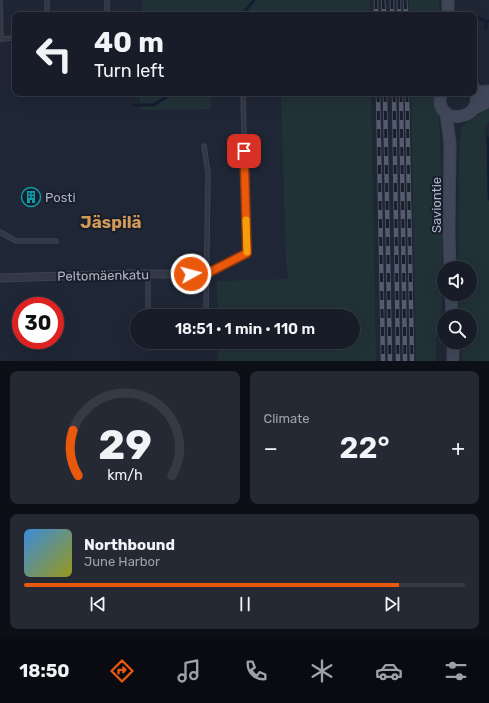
<!DOCTYPE html>
<meta charset="utf-8">
<style>
:root{--surface:#171c28;--page:#242934;--text:#f1f3f6;--muted:#9ea1a8;--line:#363a45;--accent:#ea580c}
body{margin:0;font-family:Rubik,sans-serif;background:var(--page);color:var(--text);height:100vh;display:flex;flex-direction:column;font-size:15px;white-space:nowrap}
*{box-sizing:border-box;margin:0}
p{font-size:13px;color:var(--muted)}
.icon{flex:none;width:22px;height:22px;fill:none;stroke:currentColor;stroke-width:2;stroke-linecap:round;stroke-linejoin:round}
.map{position:relative;height:361px;overflow:hidden}
.details{display:flex;flex-direction:column;gap:10px;padding:10px;background:#0d0f16;flex:1}
.details>*{flex:none}
.hud{position:absolute;left:12px;top:12px;width:465px;height:84px;border-radius:8px;box-shadow:0 4px 16px #0002,0 0 0 1px var(--line);background:#171c28;color:var(--text);overflow:hidden}
.controls{position:absolute;left:437px;top:261px;display:grid;gap:8px}
.controls a{display:grid;place-items:center;width:40px;height:40px;border-radius:50%;background:var(--surface);box-shadow:0 4px 16px #0002,0 0 0 1px var(--line);font-size:20px}
.speed{position:absolute;left:12px;top:297px;display:flex;gap:8px;font-size:20px;font-weight:700;text-align:center}
.speed>*{display:grid;place-content:center;width:52px;height:52px;border-radius:50%;background:var(--surface);box-shadow:0 4px 16px #0002,0 0 0 1px var(--line);line-height:1}
.speed .limit{border:6px solid #d22;background:#fff;color:#111}
.pin{position:absolute;display:grid;place-items:center;width:34px;height:34px;color:#fff;margin:-17px;border-radius:8px;box-shadow:0 2px 6px #0006}
.me{position:absolute;width:44px;margin:-22px;rotate:83deg;stroke-linejoin:round;filter:drop-shadow(0 0 3px #0008)}
.turn{display:flex;align-items:center;gap:14px;height:84px;padding:0 16px;font-size:18px}
.turn .icon{width:52px;height:52px;stroke-width:2.5}
.turn b{display:block;font-size:28px;line-height:34px}
.big{font-size:30px;font-weight:600;line-height:1.1}
.details .widget{flex:1;display:flex;flex-direction:column;justify-content:center;gap:6px;min-width:0;padding:0 14px;border-radius:8px;background:var(--page)}
.details .dial{align-items:center;gap:0}
.dial svg{height:104px;overflow:visible;fill:none;stroke:var(--line);stroke-width:7;stroke-linecap:round;text-anchor:middle}
.dial text{fill:var(--text);stroke:none}
.song{display:flex;align-items:center;gap:12px}
.cover{width:48px;height:48px;border-radius:6px;background:linear-gradient(135deg,hsl(210 70% 55%),hsl(60 70% 35%))}
.played{height:4px;border-radius:2px;background:linear-gradient(90deg,var(--accent) 85%,var(--line) 85%)}
.keys{display:flex;justify-content:space-around;direction:ltr}
.heat{display:flex;justify-content:space-between;align-items:center;font-size:22px;direction:ltr}
.details .tiles{flex:1;display:grid;gap:10px;grid-template-columns:1fr 1fr}
.widget:last-child{grid-column:span 2}
.trip{position:absolute;left:130px;top:309px;width:230px;height:40px;border-radius:20px;background:var(--surface);box-shadow:0 4px 16px #0002,0 0 0 1px var(--line);font-weight:600;line-height:40px;text-align:center}
.menu{display:flex;height:64px;justify-content:space-around;align-items:center;background:#090b10;color:var(--muted)}
.menu .icon{width:28px;height:28px}
.menu .current{color:var(--accent)}
.menu b{font-size:18px;color:var(--text)}
.map>svg:first-child{display:block}
</style>
<div class="map">
<svg width="489" height="361" viewBox="0 0 489 361">
<rect width="100%" height="100%" fill="#1f2635"/>
<g fill="#213237">
<polygon points="142,0 370,0 370,15 141,15"/>
<polygon points="409,0 439,0 440,15 409,15"/>
<polygon points="140,93 212,93 211,109 140,110"/>
<polygon points="281,93 371,93 376,361 218,361 218,342 353,342 353,316 218,316 217,281 288,279 286,265"/>
<path d="M411,93H434C432,101 435,108 439,115L442,195V311L436,339V361H416Z"/>
<polygon points="489,106 489,131 489,122 485,129 485,142 489,141 489,361 462,361 461,342 470,342 470,316 459,316 458,294 470,294 470,268 458,268 459,161 461,128 466,123 475,118"/>
</g>
<g fill="none" stroke-linecap="round" stroke-linejoin="round">
<g stroke="#131d32" stroke-width="3">
<polyline points="419,14 421,15"/>
<polyline points="242,15 254,0"/>
<polyline points="478,18 486,21 489,21"/>
<polyline points="486,21 486,28"/>
<polyline points="134,105 154,105 172,93"/>
<polyline points="488,138 489,199"/>
</g>
<g stroke="#3c4250" stroke-width="5.5">
<g id="lane">
<polyline points="0,0 1,39"/>
<polyline points="47,0 47,15"/>
<polyline points="107,0 107,15"/>
<polyline points="0,39 15,38"/>
<polyline points="204,146 208,173 206,316"/>
<polyline points="0,232 16,241 56,241"/>
<polyline points="148,274 148,316"/>
<polyline points="206,274 247,253 243,93"/>
</g>
</g>
<g stroke="#3c4250" stroke-width="9">
<polyline id="street" points="0,278 130,274 206,274"/>
</g>
<g stroke="#3c4250" stroke-width="13">
<g id="secondary">
<polyline points="448,0 448,15"/>
<polyline points="476,92 489,91"/>
<path d="M441,93C432,128 489,122 474,88"/>
<polyline points="475,108 489,101"/>
<polyline points="446,113 450,143 449,232 450,268"/>
<polyline points="451,294 452,316"/>
<polyline points="453,342 453,361"/>
</g>
</g>
<use href="#lane" stroke="#323846" stroke-width="3.5"/>
<use href="#street" stroke="#323846" stroke-width="7"/>
<use href="#secondary" stroke="#404759" stroke-width="11"/>
<g stroke="#545c6d" stroke-width="4.5">
<g id="rail">
<polyline points="376,0 376,15"/>
<polyline points="383,0 384,15"/>
<polyline points="392,0 392,15"/>
<polyline points="399,0 399,15"/>
<polyline points="405,0 406,15"/>
<polyline points="378,93 383,361"/>
<polyline points="385,93 390,361"/>
<polyline points="394,93 398,361"/>
<polyline points="401,93 405,361"/>
<polyline points="407,93 412,361"/>
</g>
</g>
<use href="#rail" stroke="#181e2a" stroke-width="3" stroke-dasharray="9" stroke-linecap="butt"/>
</g>
<g fill="none" stroke-linecap="round" stroke-linejoin="round">
<g stroke="#983908" stroke-width="10">
<polyline id="route" points="191,274 206,274 247,253 244,151"/>
</g>
<use href="#route" stroke="#ea580c" stroke-width="7"/>
<polyline stroke="#f59e0b" stroke-width="7" points="246,220 247,252"/>
</g>
<defs>
<g id="building-ring" transform="scale(1)"><circle r="9.5" fill="#181e2a" stroke="#0f9aa8" stroke-width="1.5"/><path d="M-4-6H4V6H1V3H-1V6H-4ZM-2.5-4.3h1.7v1.8h-1.7ZM.8-4.3h1.7v1.8H.8ZM-2.5-1h1.7V.8h-1.7ZM.8-1h1.7V.8H.8Z" fill="#0f9aa8"/></g>
</defs>
<g fill-rule="evenodd">
<use href="#building-ring" x="31" y="197"/>
</g>
<g text-anchor="middle" stroke-width="4" stroke-linejoin="round" paint-order="stroke">
<g font-size="13" fill="#acb3c3" stroke="#181e2a" text-anchor="start">
<text x="45" y="202">Posti</text>
</g>
<g font-size="13" fill="#acb3c3" stroke="#181e2a">
<text transform="translate(436 205) rotate(-90)" y="5">Saviontie</text>
<text transform="translate(103 275) rotate(-1)" y="5">Peltomäenkatu</text>
</g>
<g font-size="17" font-weight="bold" fill="#d29a59" stroke="#181e2a">
<text x="111" y="228">Jäspilä</text>
</g>
</g>
</svg>
<div class="controls">
<a><svg class="icon" aria-label="sound" viewBox="0 0 24 24"><path d="M4 9h4l5-4v14l-5-4H4zM17 9q2 3 0 6"/></svg></a>
<a><svg class="icon" aria-label="search" viewBox="0 0 24 24"><circle cx="10" cy="10" r="6"/><path d="M15 15l6 6"/></svg></a>
</div>
<div class="speed"><div class="limit">30</div></div>
<div class="pin" style="left:244px;top:151px;background:#d93025"><svg class="icon" aria-label="arrive" viewBox="0 0 24 24"><path d="M6 21V4h12l-3 4 3 4H6"/></svg></div>
<svg class="me" style="left:191px;top:274px" viewBox="-20 -20 40 40"><circle r="17" fill="#ea580c" stroke="#fff" stroke-width="3"/><path d="M0-11L8 9 0 5-8 9z" fill="#fff"/></svg>
<div class="trip">18:51 · 1 min · 110 m</div>
<div class="hud">
<div class="turn"><svg class="icon" aria-label="left" viewBox="0 0 24 24"><path d="M17 20v-9H6M10 6l-5 5 5 5"/></svg><div><b>40 m</b>Turn left</div></div>
</div>
</div>
<section class="details">
<div class="tiles">
<div class="widget dial"><svg viewBox="0 0 100 80">
<path d="M14 69A42 42 0 1 1 86 69"/>
<path d="M14 69A42 42 0 0 1 10 34" stroke="#ea580c"/>
<text x="50" y="56" font-size="32" font-weight="700">29</text>
<text x="50" y="72" font-size="11">km/h</text>
</svg></div>
<div class="widget"><p>Climate</p>
<div class="heat"><a>−</a><b class="big">22°</b><a>+</a></div>
</div>
<div class="widget">
<div class="song"><i class="cover"></i><div><b>Northbound</b><p>June Harbor</p></div></div>
<div class="played"></div>
<div class="keys"><svg class="icon" aria-label="previous" viewBox="0 0 24 24"><path d="M18 5L8 12l10 7zM5 5v14"/></svg><svg class="icon" aria-label="pause" viewBox="0 0 24 24"><path d="M8 5v14M16 5v14"/></svg><svg class="icon" aria-label="next" viewBox="0 0 24 24"><path d="M6 5l10 7-10 7zM19 5v14"/></svg></div>
</div>
</div>
</section>
<nav class="menu">
<b>18:50</b>
<svg class="icon current" aria-label="directions" viewBox="0 0 24 24"><path d="M12 3l9 9-9 9-9-9zM9 14v-3h6M13 9l2 2-2 2"/></svg>
<svg class="icon" aria-label="music" viewBox="0 0 24 24"><path d="M9 18V5l10-2v13"/><circle cx="6" cy="18" r="3"/><circle cx="16" cy="16" r="3"/></svg>
<svg class="icon" aria-label="phone" viewBox="0 0 24 24"><path d="M5 4h4l2 5-3 2q2 4 5 5l2-3 5 2v4C11 20 4 13 5 4z"/></svg>
<svg class="icon" aria-label="climate" viewBox="0 0 24 24"><path d="M12 3v18M4 7l16 10M4 17L20 7"/></svg>
<svg class="icon" aria-label="car" viewBox="0 0 24 24"><path d="M5 17H2v-5l4-1 3-4h7l3 4 3 1v5h-3M9 17h6M6 11h13"/><circle cx="7" cy="17" r="2"/><circle cx="17" cy="17" r="2"/></svg>
<svg class="icon" aria-label="filters" viewBox="0 0 24 24"><path d="M4 7h16M4 17h16"/><circle cx="9" cy="7" r="2"/><circle cx="15" cy="17" r="2"/></svg>
</nav>
